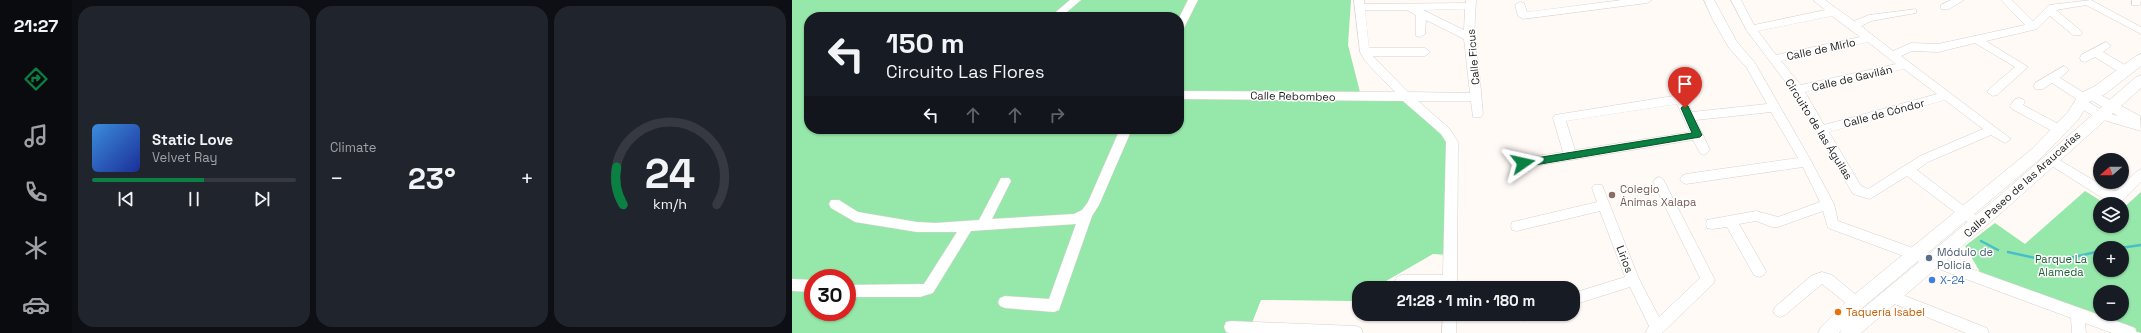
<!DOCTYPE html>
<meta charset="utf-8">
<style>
:root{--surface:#171b24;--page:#20242c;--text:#f1f3f6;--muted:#9ea1a6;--line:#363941;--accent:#0b8043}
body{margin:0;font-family:"Space Grotesk",sans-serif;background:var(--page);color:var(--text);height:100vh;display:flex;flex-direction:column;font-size:15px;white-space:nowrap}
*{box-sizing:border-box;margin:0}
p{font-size:13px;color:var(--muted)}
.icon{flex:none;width:22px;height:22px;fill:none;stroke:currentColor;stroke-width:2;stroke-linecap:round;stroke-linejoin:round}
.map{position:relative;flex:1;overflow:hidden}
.side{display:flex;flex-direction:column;gap:6px;padding:6px;background:#0d0f14;width:720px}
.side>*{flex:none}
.hud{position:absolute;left:12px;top:12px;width:380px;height:122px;border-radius:16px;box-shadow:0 1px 3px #0004;background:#171b24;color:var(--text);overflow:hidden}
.needle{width:26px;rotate:250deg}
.controls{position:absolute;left:1301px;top:153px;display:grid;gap:8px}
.controls a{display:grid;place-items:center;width:36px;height:36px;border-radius:50%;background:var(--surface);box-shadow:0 1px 3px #0004;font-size:20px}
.speed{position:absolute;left:12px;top:269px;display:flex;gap:8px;font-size:20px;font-weight:700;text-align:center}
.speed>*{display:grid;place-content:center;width:52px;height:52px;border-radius:50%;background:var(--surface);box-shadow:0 1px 3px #0004;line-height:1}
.speed .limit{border:6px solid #d22;background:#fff;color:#111}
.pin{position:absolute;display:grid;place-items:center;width:34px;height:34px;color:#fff;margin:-41px -17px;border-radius:50% 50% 50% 0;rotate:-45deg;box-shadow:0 0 4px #0007}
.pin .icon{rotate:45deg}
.me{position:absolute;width:44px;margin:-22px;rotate:79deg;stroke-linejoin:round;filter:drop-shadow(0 0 3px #0008)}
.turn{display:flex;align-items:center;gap:14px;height:84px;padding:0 16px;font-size:18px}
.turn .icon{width:52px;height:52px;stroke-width:2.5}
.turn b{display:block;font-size:28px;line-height:34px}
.lanes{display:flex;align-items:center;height:38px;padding:0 16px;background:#0003;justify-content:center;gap:20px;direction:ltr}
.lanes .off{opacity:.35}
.big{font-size:30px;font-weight:700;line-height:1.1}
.side .card{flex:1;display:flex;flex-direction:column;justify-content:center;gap:6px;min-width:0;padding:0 14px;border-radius:16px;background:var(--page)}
.side .dial{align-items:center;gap:0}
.dial svg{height:104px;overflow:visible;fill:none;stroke:var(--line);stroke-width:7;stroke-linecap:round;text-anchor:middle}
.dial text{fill:var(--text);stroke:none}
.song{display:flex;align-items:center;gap:12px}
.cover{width:48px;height:48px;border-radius:6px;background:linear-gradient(135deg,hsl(210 70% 55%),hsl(230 70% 35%))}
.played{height:4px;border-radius:2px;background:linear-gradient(90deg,var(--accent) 55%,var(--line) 55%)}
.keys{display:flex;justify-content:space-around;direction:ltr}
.heat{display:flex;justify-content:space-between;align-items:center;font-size:22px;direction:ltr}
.side .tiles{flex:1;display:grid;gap:6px;grid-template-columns:repeat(3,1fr)}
.trip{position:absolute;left:560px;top:281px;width:228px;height:40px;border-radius:16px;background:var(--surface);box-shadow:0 1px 3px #0004;font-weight:700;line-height:40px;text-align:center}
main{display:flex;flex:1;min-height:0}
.dock{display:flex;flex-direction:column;width:72px;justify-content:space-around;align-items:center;background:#090b0e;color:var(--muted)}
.dock .icon{width:28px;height:28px}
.dock .current{color:var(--accent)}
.dock b{font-size:18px;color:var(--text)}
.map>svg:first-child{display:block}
</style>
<main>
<nav class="dock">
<b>21:27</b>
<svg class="icon current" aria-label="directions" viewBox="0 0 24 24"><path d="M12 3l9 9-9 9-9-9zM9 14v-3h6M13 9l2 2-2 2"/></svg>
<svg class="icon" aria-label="music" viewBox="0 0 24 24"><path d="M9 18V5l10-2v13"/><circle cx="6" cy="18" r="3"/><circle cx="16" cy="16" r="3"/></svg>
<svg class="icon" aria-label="phone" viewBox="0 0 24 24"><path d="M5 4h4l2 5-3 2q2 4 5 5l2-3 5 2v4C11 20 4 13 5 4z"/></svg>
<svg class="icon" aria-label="climate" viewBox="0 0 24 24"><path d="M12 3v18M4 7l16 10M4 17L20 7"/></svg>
<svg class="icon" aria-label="car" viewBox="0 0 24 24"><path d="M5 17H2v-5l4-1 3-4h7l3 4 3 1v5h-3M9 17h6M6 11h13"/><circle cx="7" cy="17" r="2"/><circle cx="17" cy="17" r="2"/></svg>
</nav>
<section class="side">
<div class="tiles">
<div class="card">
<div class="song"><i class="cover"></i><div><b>Static Love</b><p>Velvet Ray</p></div></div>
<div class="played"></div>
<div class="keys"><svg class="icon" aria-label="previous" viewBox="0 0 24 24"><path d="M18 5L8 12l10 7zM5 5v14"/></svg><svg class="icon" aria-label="pause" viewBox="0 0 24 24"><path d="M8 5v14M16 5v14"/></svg><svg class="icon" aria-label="next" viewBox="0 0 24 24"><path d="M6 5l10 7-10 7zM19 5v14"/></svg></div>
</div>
<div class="card"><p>Climate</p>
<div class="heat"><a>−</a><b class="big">23°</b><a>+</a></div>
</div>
<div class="card dial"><svg viewBox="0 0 100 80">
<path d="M14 69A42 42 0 1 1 86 69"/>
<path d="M14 69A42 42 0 0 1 9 40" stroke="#0b8043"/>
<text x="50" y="56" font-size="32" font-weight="700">24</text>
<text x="50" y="72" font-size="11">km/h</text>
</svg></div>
</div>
</section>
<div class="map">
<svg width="1349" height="333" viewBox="0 0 1349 333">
<rect width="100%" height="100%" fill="#fffaf6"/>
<g fill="#95e8a9" fill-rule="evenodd">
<path d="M0,0H559L556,45L569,96H551L554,101L612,100L655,140L656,255L641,254L582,288H567V297L560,301L469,300L456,333H0ZM17,17H387V129H17ZM21,278H55V312H21Z"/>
<path d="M1293,191L1314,204H1308V226H1330V209L1349,192V333L1284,313L1192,279L1173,246L1203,223L1233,244ZM1308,248H1330V270H1308ZM1308,292H1330V314H1308Z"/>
</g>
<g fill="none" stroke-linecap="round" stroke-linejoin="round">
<g stroke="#49bec8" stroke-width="2.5">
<polyline points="1189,241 1206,250"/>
<polyline points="1328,248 1349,245"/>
<polyline points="1216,252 1261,262 1308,251"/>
</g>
<g stroke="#d6d1cc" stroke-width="1">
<g id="minor">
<polygon points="278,0 289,0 269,17 258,17"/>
<polygon points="396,0 406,0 392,28 387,31 387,18"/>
<path d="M562,0H572V4L674,3V0H684L682,37L687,69L691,114L689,117H681L679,101H626L657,128L666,142L665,288L610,287L605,285L603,281L605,277L610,275H651L654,142L649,134L611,101L387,99V91L603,92L573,61L568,52ZM673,9L672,30L631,10ZM573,10H615L624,15V36L628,37L633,34L634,20L672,39L678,93L616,92L581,56H633L638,52L633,48H577Z"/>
<polygon points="830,0 860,0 855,3 731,19 726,16 723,5 728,2 732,3 735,12"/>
<path d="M912,0H922L945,42L963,63L1018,159L1042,204L1046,221L1338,326L1343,328L1345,333H1320L1293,323L1294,333H1280L1279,318L1036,228L1031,211L986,227H980L964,221L947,224L974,271L972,275L967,277L962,275L935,227L920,229L915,228L914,224L915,220L920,219L964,211L986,217L1028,202L1011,167L894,184L890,182L888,179L890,176L894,174L1006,158L979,112L904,120L918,150L912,155L908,153L901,140L731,168L727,166L725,163L727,160L731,158L771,152L761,118L763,115L881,96L877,86L882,82L886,83L900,112L975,104L955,68L937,48L921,20ZM885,104L898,132L783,150L774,121Z"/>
<path d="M939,0H949L962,25L1033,10L1021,0H1033L1062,21L1077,15L1124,9V13L1079,21L1069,26L1101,51L1119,43L1146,44L1233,25L1209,0H1220L1241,21L1257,5L1299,0L1349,27V34L1294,5L1264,10L1289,31L1290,33L1289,35H1281L1258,16L1245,29L1194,41L1236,67L1205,95L1201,96L1195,92L1197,89L1223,67L1183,43L1146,52L1120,51L1109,56L1219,139L1213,143L1199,135L1136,162L1125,170L1190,220L1191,224L1190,228L1185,229L1115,176L1078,199L1061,194L1002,93L955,31ZM1040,16L1068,37L984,55L966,31ZM1076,42L1104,64L1009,85L989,61ZM1112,69L1145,94L1032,125L1013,92ZM1153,100L1191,129L1128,156L1076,189L1069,186L1037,132Z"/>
<polygon points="1159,0 1172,0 1157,9 1149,9 1149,5"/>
<polygon points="1340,0 1349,0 1348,5 1340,5"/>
<polygon points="297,13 301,14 302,17 292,17 293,14"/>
<polygon points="1314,42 1319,46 1311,52 1338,68 1339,71 1338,74 1330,74 1303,57 1293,62 1289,61 1288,58 1289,55"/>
<path d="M1272,66L1277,70L1268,78L1294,94L1299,91L1303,92L1348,116L1349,131L1305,118L1285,106L1283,103L1286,100L1260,83L1251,89H1243L1242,86L1243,83ZM1297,99L1326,116L1313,112L1295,101Z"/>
<polygon points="1227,98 1231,99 1233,102 1231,105 1272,127 1274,130 1272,133 1264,133 1220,109 1218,106 1223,99"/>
<polygon points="328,129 340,129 307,205 300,216 267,310 262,312 213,308 208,306 206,302 208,298 213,296 257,299 284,224 179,231 141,293 128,297 55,297 55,285 132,284 165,232 125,232 63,222 39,208 37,204 39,200 47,200 66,212 125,222 143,223 187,220 209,178 217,178 219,181 200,219 282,214 290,210 296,202"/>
<polygon points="1259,155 1318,190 1324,191 1345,171 1349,169 1349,182 1331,200 1327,201 1312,199 1255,163 1253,160 1255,157"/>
<polygon points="867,177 871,179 923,280 921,284 870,333 853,333 857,326 838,287 781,305 781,293 833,277 808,211 725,231 720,230 719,226 720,222 725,221 805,202 800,188 802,185 810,185 847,279 867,317 908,278 861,182 863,179"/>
<polygon points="1030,272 1040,275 1069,299 1071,303 1069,307 1064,309 1059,307 1030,284 993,315 988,317 983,315 981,311 983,307 1019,276"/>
<polygon points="0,279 21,280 21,292 0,291"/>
<polygon points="1098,290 1195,328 1197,333 1174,333 1093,300 1091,296 1093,292"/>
<polygon points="651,314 665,314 664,333 650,333"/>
<polygon points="726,314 741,314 739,318 732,321 727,319"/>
<polygon points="439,321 564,326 569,328 571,333 438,333 434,332 432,327 434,322"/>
</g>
</g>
<g stroke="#d6d1cc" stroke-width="1">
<polygon id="major" points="1349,54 1349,66 1313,94 1297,102 1286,120 1250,157 1070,308 1063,315 1206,197 1344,77 1349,75 1349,88 1217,206 1069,333 1048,333 1049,330 1047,333 1026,333 1029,327 1058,298 1240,149 1276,112 1287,94 1303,86 1344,56"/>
</g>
<use href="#minor" fill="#fff" fill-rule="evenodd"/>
<use href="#major" fill="#fff" fill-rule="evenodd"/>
</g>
<polygon fill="#0b8043" stroke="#07532c" points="893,105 896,106 910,135 908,137 731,167 726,163 731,160 900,133 889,108"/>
<circle fill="#8d6e63" stroke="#fff" stroke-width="1.5" cx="820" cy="195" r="4"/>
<circle fill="#5c6f8a" stroke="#fff" stroke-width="1.5" cx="1137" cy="258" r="4"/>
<circle fill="#3f7fe0" stroke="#fff" stroke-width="1.5" cx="1140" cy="280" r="4"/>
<circle fill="#e8710a" stroke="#fff" stroke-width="1.5" cx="1046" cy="312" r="4"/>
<g text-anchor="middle" stroke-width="3" stroke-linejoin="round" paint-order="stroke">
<g font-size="11" fill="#1e1c1a" stroke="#fff">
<text transform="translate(1029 49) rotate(-12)" y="4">Calle de Mirlo</text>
<text transform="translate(681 57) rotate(-95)" y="4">Calle Ficus</text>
<text transform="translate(1060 78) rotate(-13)" y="4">Calle de Gavilán</text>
<text transform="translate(501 96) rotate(1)" y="4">Calle Rebombeo</text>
<text transform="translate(1092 113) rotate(-15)" y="4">Calle de Cóndor</text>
<text transform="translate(1027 129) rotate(58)" y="4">Circuito de las Águilas</text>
<text transform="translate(1230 184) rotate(-42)" y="4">Calle Paseo de las Araucarias</text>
<text transform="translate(833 259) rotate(69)" y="4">Lirios</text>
</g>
<g font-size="11" fill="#785e54" stroke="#fff" text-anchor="start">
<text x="828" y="193">Colegio<tspan x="828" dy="13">Ánimas Xalapa</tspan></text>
</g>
<g font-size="11" fill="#4e5e75" stroke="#fff" text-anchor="start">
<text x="1145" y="256">Módulo de<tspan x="1145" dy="13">Policía</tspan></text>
</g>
<g font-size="11" fill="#1d5d32" stroke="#fff">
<text x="1269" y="263">Parque La<tspan x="1269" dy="13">Alameda</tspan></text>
</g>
<g font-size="11" fill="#366cbe" stroke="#fff" text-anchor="start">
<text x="1148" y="284">X-24</text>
</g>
<g font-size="11" fill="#c56008" stroke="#fff" text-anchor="start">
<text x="1054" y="316">Taquería Isabel</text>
</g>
</g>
</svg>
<div class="controls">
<a><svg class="needle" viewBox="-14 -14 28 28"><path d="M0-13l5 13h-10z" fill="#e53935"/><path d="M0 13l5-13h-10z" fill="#9ea1a6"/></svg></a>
<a><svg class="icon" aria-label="layers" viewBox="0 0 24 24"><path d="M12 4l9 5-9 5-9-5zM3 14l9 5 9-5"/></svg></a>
<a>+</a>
<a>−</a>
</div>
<div class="speed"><div class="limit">30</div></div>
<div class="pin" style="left:893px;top:108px;background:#d93025"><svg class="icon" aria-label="arrive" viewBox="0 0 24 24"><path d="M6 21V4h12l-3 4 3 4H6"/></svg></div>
<svg class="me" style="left:731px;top:163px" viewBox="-20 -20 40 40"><path d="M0-17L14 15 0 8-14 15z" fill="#0b8043" stroke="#fff" stroke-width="4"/></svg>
<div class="trip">21:28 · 1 min · 180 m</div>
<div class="hud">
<div class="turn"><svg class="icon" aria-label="left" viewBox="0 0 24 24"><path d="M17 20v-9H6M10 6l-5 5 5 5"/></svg><div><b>150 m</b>Circuito Las Flores</div></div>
<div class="lanes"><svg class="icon" aria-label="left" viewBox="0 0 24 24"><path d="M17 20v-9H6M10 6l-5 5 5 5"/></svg><svg class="icon off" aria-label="ahead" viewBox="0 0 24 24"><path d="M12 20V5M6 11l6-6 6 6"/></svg><svg class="icon off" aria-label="ahead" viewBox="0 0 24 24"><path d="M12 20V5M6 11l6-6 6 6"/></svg><svg class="icon off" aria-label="right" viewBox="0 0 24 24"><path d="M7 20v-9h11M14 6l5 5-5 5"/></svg></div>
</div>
</div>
</main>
